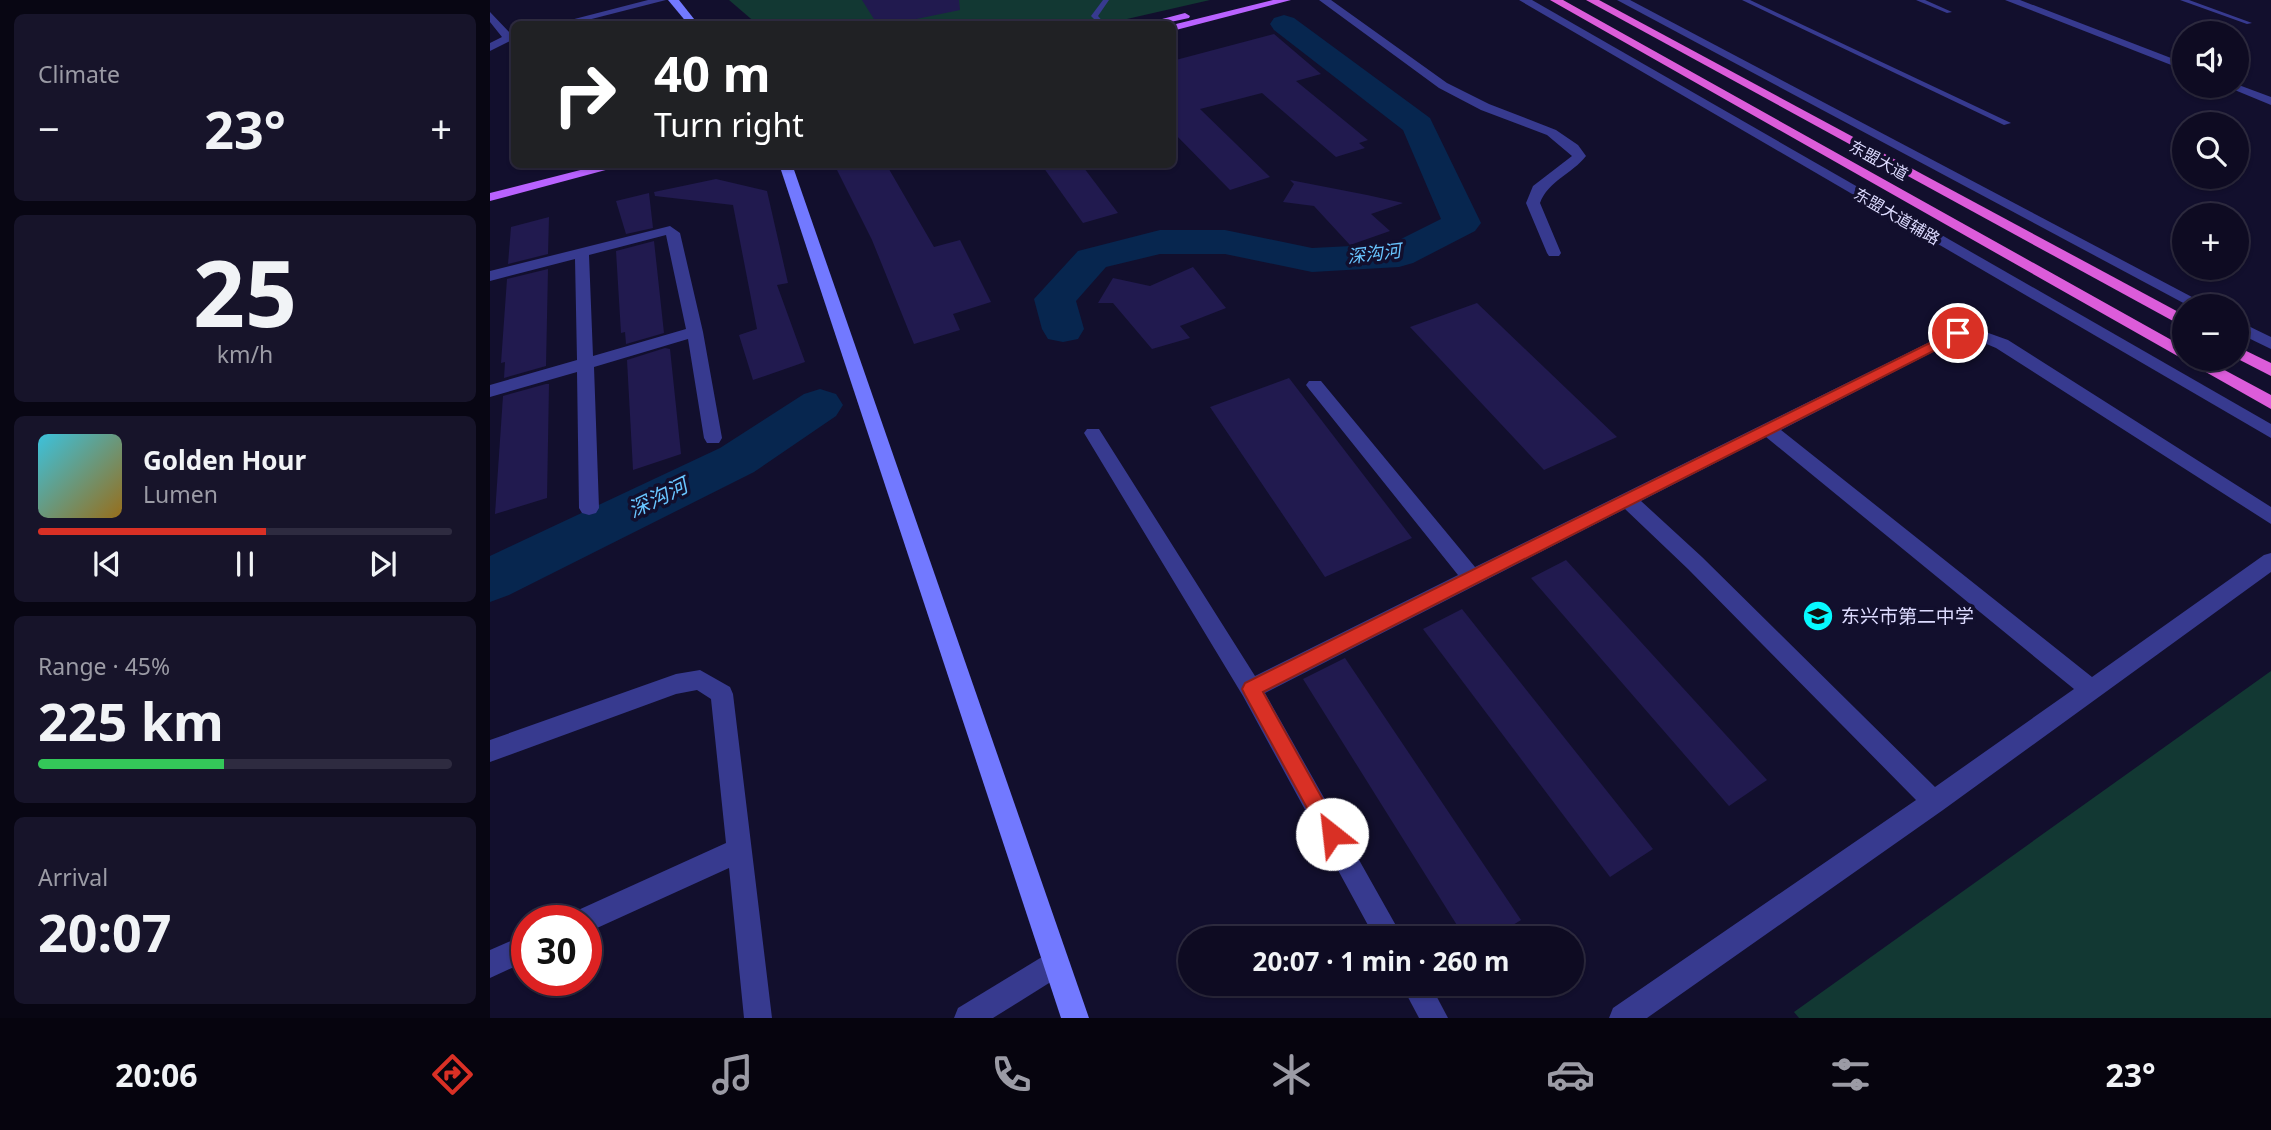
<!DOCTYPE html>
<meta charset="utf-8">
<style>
:root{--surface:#0e0b22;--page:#17142a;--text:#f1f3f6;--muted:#9b9ba5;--line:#2e2b40;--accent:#d93025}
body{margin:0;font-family:"Noto Sans","Noto Sans SC",sans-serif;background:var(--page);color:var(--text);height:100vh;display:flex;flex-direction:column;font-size:26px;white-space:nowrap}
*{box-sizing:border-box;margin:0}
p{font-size:23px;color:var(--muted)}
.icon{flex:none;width:38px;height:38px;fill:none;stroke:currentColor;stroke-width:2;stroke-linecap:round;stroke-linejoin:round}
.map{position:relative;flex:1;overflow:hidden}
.panel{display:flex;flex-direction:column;gap:14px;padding:14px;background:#080613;width:490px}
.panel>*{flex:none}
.hud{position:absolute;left:21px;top:21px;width:665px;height:147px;border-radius:10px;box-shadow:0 2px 5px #0004,0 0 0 2px var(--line);background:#202124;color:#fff;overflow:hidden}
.controls{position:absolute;left:1682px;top:21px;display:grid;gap:14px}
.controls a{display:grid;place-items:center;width:77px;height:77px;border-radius:50%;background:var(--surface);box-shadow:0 2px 5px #0004,0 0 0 2px var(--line);font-size:35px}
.speed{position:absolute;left:21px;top:905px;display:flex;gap:14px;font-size:35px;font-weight:700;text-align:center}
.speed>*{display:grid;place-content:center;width:91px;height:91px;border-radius:50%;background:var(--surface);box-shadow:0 2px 5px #0004,0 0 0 2px var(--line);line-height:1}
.speed .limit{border:10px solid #d22;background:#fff;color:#111}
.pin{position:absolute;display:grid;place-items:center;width:60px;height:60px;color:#fff;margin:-30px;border:4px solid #fff;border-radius:50%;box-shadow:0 2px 7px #0007}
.me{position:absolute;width:77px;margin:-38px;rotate:331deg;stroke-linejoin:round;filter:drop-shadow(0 0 5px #0008)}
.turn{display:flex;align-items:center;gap:24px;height:147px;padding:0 28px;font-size:32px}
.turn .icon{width:91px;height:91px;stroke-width:2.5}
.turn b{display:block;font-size:49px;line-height:60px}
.big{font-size:52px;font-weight:700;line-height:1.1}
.panel .card{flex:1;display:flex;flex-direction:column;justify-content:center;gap:10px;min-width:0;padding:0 24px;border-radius:10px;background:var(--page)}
.panel .dial{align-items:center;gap:0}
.dial b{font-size:91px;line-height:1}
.song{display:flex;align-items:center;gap:21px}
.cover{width:84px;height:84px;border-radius:10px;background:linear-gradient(135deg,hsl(190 70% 55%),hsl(40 70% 35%))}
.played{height:7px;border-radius:4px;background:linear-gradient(90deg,var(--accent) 55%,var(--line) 55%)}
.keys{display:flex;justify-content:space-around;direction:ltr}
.heat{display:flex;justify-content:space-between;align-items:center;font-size:38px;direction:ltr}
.charge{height:10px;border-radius:5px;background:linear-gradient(90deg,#34c759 45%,var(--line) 0)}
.trip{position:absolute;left:688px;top:926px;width:406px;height:70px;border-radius:35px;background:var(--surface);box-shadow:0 2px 5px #0004,0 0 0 2px var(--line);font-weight:700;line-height:70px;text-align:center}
.tabs{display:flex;height:112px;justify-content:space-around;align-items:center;background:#06040e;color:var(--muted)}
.tabs .icon{width:49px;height:49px}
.tabs .active{color:var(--accent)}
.tabs b{font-size:32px;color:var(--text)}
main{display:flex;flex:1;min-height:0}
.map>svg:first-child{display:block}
</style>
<main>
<section class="panel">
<div class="card"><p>Climate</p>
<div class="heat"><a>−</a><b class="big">23°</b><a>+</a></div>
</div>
<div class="card dial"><b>25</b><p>km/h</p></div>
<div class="card">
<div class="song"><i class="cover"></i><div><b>Golden Hour</b><p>Lumen</p></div></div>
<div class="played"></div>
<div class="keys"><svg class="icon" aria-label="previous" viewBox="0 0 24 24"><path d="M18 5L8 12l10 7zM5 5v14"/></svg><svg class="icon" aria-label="pause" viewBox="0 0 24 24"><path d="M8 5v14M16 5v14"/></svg><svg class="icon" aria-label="next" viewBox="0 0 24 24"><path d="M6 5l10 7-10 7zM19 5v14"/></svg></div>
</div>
<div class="card"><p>Range · 45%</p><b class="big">225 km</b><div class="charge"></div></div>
<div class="card"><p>Arrival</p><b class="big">20:07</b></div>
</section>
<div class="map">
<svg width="1781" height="1018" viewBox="0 0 1781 1018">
<rect width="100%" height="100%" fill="#120f2d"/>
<g fill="#123833">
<polygon points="239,0 720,0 615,24 267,24"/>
<polygon points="1781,671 1781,1018 1309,1018 1304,1012"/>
</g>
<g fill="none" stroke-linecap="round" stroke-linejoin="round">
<g fill="#07264f" fill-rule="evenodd">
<polygon points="794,15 804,18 940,118 991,223 985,231 923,263 909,267 822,272 735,254 670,254 616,267 586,301 594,329 588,339 573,342 558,339 552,329 544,299 588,251 670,230 735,230 822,248 901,244 951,219 913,130 784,30 780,24 784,18"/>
<polygon points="330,389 346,394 353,405 346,416 264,472 19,595 0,602 0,556 230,448 314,394"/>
</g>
</g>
<g fill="#211a4f">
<polygon points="372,0 469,0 470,10 402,24 387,24"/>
<polygon points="784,34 831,74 806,81 878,140 869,143 875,148 846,157 772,93 710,109 780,177 740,190 682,131 682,61"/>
<polygon points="344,164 396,164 444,247 470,240 501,302 463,314 470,330 424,344 382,240"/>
<polygon points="551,164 591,164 628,213 593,223"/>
<polygon points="226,179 277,191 298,283 287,285 315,362 263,380 249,335 267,329 243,205 165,196 164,192"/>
<polygon points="800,180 877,195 913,203 881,214 900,231 860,245 824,206 793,202 804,184"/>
<polygon points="159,193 163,228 136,234 126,201"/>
<polygon points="59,217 58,254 18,264 21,227"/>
<polygon points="164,241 174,333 136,344 135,332 131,333 126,251"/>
<polygon points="703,267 736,308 690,326 700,338 662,349 623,303 608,303 623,278 660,286"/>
<polygon points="58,269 56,366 14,378 15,362 11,363 17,279"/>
<polygon points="987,303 1127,437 1054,470 920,327"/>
<polygon points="175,348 180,349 191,454 143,470 137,360"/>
<polygon points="799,378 922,538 835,577 720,407"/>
<polygon points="56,384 59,384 57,498 5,514 13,396"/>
<polygon points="1076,560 1277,780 1239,806 1041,578"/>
<polygon points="972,609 1163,849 1120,877 933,629"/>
<polygon points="855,658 1031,920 1002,938 975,938 813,679"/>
</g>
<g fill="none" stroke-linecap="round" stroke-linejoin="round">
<g fill="#373a8f" fill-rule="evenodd">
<polygon points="613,0 619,0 608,16 615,24 609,24 601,16"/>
<polygon points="1252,0 1260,0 1521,123 1514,125"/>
<polygon points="1426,0 1435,0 1462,12 1457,13"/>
<polygon points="1690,0 1699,0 1762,23 1757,24"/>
</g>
<g fill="#373a8f" fill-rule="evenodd">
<polygon points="158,0 176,0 82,24 65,24"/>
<path d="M829,0H841L957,83L999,104L1066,130L1088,145L1096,156C1082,174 1058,181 1050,203L1071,253L1069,256H1059L1057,253L1036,203L1043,186L1082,156L1057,135L991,110L949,88Z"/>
<polygon points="1515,0 1530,0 1694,63 1694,70"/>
<polygon points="0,12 20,33 24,32 24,39 0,51 0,43 12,37 0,22"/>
<polygon points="1746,84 1781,97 1781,105 1735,86"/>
<path d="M180,226L190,233L213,332L232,438L229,443H217L214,438L198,339L104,367L109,508L106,513L99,515L92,513L89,508L87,372L0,397V385L87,360L85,259L0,281V271ZM176,235L196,329L103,356L99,255Z"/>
<path d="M1468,328L1490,330L1518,340L1781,507V524L1506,348L1487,340L1470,338L1291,430L1602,677L1774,555L1781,553V572L1453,810L1157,1018H1119L1123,1008L1426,800L1198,569L1135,509L775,693L913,938H885L753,696L594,433L597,429H609L765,676L968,575L819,389L816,385L819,381H831L985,567ZM1276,437L1584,689L1445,787L1212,557L1151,501Z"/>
<polygon points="210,670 240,687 243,694 282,1018 254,1018 239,868 96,933 96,920 82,920 86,911 236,843 221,699 207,690 186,694 0,762 0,740 186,674"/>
<polygon points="37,934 37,961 0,978 0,950"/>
<polygon points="565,949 575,953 579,963 575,973 503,1018 464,1018 468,1008"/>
<polygon points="911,984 940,984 958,1018 929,1018"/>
</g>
<g fill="#373a8f" fill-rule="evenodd">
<polygon points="1029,0 1042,0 1781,424 1781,438"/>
<polygon points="1127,0 1140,0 1719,306 1699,306"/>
<polygon points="1746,320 1781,337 1781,349 1746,332"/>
</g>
<g fill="#7279ff" fill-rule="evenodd">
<polygon points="178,0 189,0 208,24 198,24"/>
<polygon points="289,164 302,164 599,1018 571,1018"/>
</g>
<g fill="#b962ff" fill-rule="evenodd">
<polygon points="783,0 801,0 682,31 682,25"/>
<polygon points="695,13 700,16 699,18 671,24 653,24"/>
<polygon points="114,164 138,164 0,201 0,193"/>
</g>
<g fill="#dc5cda" fill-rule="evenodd">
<polygon points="1060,0 1073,0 1694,347 1694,359 1714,359 1781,395 1781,409"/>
<polygon points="1096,0 1109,0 1694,315 1694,327"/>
<polygon points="1746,346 1781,363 1781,376 1746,358"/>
</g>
</g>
<polygon fill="#d93025" stroke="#8d1f18" stroke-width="2" points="1468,329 1475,333 1473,336 773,692 852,834 849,841 842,844 835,841 755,695 752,689 755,683"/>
<defs>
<g id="school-disc" transform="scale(1.575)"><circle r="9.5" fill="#07f9ff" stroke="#120f2d"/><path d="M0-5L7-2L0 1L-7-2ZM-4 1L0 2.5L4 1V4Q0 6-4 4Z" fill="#111"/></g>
</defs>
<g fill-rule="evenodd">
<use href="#school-disc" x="1328" y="616"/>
</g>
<g text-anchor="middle" stroke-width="7" stroke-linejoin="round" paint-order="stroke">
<g font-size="16" fill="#dddbff" stroke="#120f2d">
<text transform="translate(1389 160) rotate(29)" y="6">东盟大道</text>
<text transform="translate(1407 216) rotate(30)" y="6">东盟大道辅路</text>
</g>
<g font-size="18" font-style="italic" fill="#69c5ff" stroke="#120f2d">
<text transform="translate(884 254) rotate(-7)" y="6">深沟河</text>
</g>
<g font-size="19" fill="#dddbff" stroke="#120f2d" text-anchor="start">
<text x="1351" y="623">东兴市第二中学</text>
</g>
<g font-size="21" font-style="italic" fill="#69c5ff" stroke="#120f2d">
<text transform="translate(168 498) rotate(-26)" y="7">深沟河</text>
</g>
</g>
</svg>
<div class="controls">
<a><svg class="icon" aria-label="sound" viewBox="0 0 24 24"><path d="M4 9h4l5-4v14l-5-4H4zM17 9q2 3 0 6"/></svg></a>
<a><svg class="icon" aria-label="search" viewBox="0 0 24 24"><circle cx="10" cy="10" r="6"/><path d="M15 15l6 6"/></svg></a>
<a>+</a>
<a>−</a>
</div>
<div class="speed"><div class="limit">30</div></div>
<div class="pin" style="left:1468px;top:333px;background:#d93025"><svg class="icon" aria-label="arrive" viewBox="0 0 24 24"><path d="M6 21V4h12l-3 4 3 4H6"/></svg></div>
<svg class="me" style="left:842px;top:834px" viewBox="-20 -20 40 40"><circle r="19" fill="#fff"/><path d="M0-13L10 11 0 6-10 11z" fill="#d93025"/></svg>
<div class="trip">20:07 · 1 min · 260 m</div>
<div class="hud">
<div class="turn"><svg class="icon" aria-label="right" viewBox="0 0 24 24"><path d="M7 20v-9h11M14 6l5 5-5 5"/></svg><div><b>40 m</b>Turn right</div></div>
</div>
</div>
</main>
<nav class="tabs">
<b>20:06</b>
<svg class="icon active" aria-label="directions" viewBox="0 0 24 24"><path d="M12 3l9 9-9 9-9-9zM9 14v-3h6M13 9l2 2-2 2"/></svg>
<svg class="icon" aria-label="music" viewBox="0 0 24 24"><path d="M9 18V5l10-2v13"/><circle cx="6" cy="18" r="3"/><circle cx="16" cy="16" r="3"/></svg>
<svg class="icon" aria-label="phone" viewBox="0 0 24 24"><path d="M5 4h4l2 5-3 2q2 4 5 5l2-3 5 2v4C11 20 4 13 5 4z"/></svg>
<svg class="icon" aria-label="climate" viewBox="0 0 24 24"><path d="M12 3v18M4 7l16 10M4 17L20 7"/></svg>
<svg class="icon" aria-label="car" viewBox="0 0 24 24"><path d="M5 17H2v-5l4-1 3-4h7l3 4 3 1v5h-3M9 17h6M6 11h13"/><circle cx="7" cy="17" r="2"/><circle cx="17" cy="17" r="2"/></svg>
<svg class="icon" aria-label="filters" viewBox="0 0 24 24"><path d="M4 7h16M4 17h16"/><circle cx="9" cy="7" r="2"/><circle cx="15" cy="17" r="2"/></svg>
<b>23°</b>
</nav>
